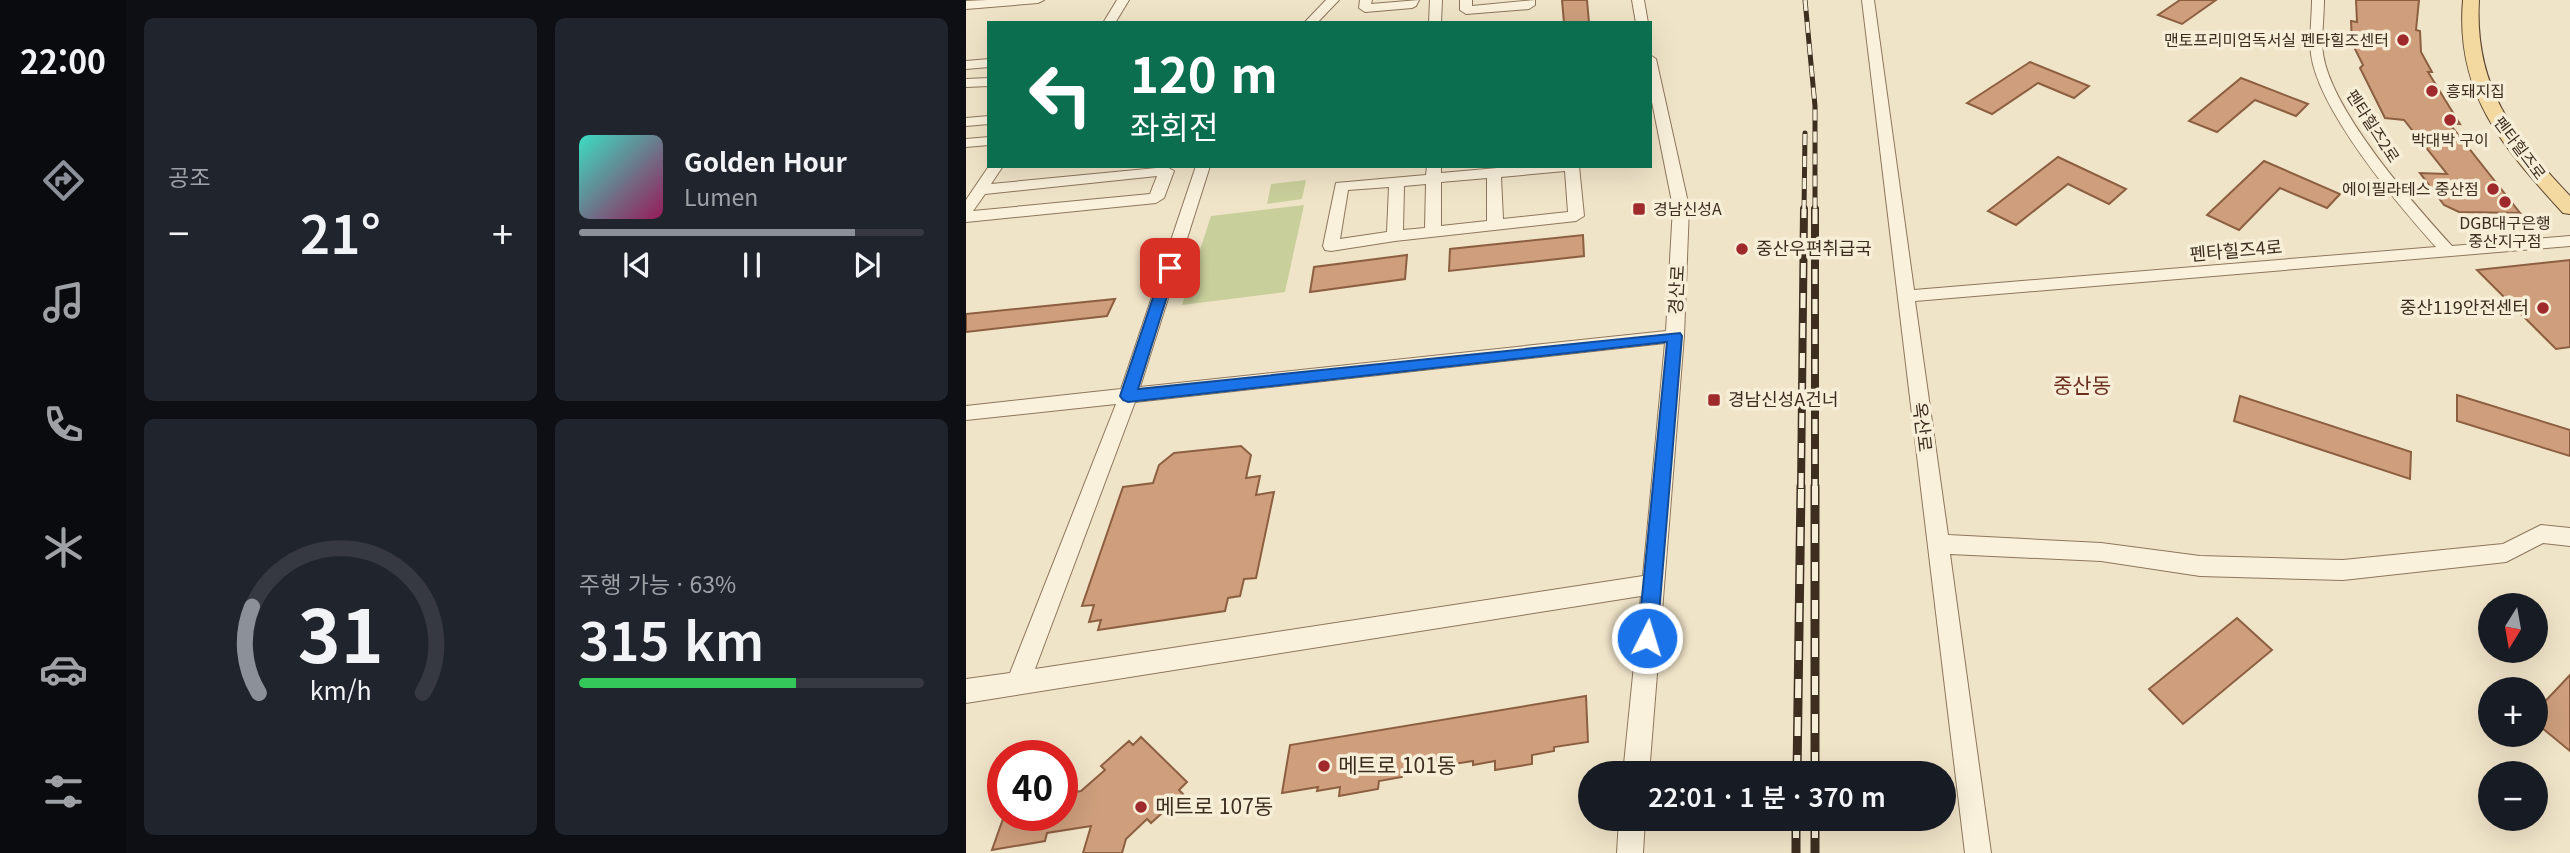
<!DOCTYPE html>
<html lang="ko">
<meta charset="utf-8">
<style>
:root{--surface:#171b24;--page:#20242c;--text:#f1f3f6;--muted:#9ea1a6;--line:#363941;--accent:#8c9099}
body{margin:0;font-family:Georgia,"Noto Sans KR",serif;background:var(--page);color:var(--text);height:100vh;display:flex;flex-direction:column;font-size:26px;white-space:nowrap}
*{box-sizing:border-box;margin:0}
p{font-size:23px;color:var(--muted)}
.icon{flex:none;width:38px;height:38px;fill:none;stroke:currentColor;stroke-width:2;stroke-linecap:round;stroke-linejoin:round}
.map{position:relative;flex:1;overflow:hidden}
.drawer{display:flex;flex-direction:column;gap:18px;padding:18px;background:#0d0f14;width:840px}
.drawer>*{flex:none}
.top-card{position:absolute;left:21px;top:21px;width:665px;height:147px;border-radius:0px;box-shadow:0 7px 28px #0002;background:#0b6e4f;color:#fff;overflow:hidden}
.needle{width:46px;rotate:191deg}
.buttons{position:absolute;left:1512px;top:593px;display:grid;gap:14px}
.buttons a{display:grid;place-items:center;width:70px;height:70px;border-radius:50%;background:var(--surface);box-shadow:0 7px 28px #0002;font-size:35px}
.speed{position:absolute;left:21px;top:740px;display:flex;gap:14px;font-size:35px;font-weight:700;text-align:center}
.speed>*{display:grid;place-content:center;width:91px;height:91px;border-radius:50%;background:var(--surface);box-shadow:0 7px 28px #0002;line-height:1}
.speed .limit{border:10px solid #d22;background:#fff;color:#111}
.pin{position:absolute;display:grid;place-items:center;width:60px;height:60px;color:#fff;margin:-30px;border-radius:14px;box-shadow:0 4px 10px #0006}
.me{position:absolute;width:77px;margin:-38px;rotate:5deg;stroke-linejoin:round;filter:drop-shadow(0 0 5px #0008)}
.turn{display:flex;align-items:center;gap:24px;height:147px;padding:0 28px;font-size:32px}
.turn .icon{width:91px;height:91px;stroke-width:2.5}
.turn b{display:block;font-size:49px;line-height:60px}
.big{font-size:52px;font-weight:600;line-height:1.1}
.drawer .widget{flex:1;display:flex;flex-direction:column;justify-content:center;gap:10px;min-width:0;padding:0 24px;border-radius:10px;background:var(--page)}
.drawer .dial{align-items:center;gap:0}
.dial svg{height:182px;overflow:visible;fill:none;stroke:var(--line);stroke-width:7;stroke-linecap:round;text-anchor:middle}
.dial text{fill:var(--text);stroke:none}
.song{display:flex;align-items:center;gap:21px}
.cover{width:84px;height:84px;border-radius:10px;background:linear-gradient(135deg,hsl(170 70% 55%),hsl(330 70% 35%))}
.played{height:7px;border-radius:4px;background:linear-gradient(90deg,var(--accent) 80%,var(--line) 80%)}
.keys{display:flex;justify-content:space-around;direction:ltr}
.heat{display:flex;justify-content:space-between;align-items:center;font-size:38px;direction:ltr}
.charge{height:10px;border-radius:5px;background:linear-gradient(90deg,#34c759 63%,var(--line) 0)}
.drawer .tiles{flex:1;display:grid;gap:18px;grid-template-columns:repeat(2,1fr)}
.trip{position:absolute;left:612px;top:761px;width:378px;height:70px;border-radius:35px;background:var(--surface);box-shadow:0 7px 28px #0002;font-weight:600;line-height:70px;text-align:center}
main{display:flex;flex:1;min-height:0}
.tab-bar{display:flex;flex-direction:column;width:126px;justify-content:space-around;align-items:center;background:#090b0e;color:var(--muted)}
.tab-bar .icon{width:49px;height:49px}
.tab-bar .current{color:var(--accent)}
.tab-bar b{font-size:32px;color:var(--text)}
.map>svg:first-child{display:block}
</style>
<main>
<nav class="tab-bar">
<b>22:00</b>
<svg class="icon current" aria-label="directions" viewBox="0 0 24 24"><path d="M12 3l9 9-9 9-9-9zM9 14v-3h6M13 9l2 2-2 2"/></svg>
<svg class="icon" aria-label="music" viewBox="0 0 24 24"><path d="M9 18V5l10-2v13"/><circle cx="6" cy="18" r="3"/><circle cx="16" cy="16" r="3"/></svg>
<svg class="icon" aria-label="phone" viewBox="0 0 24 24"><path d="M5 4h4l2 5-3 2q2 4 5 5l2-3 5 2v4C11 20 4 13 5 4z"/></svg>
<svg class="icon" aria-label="climate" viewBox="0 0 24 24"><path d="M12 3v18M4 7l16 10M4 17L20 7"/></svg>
<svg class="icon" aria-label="car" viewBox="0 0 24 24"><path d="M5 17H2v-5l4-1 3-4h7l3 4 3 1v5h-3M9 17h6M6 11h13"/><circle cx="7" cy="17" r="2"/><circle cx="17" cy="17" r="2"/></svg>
<svg class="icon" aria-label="filters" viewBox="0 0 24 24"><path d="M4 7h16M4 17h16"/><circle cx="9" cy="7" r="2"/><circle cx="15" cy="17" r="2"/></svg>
</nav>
<section class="drawer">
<div class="tiles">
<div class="widget"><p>공조</p>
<div class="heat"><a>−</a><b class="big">21°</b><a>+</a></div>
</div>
<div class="widget">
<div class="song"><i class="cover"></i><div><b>Golden Hour</b><p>Lumen</p></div></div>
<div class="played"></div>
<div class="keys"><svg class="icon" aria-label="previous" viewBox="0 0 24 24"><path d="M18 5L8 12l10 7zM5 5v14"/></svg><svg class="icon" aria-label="pause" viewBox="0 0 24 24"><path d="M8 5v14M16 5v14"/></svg><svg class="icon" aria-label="next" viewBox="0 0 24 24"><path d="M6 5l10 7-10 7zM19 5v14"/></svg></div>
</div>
<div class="widget dial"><svg viewBox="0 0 100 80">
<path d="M14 69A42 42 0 1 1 86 69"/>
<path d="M14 69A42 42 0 0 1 11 31" stroke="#8c9099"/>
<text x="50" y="56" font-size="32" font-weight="700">31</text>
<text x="50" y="72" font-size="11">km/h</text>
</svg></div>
<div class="widget"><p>주행 가능 · 63%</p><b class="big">315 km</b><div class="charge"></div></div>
</div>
</section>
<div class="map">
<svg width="1604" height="853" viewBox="0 0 1604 853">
<rect width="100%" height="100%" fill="#f0e4c8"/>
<g fill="#c9cf9b">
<polygon points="340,180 336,199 301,204 305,184"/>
<polygon points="338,205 319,292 216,305 245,216"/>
</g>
<g fill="#cf9f7d" stroke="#8d5f41" stroke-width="2">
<polygon points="596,0 621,0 623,23 598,23"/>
<polygon points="1214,0 1250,0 1216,24 1192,15"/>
<polygon points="1390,0 1453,0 1450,30 1454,31 1455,52 1466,72 1462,72 1494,124 1483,123 1554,213 1493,212 1478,205 1454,173 1481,174 1438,120 1419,118 1394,68 1397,65 1386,43 1385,21 1391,22"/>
<polygon points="1064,62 1123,86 1108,98 1072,83 1026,114 1001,103"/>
<polygon points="1275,78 1342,104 1330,116 1289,100 1251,132 1223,121"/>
<polygon points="1092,157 1160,189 1143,204 1102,184 1050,225 1022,211"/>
<polygon points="1298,161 1374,194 1361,208 1314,188 1273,230 1241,215"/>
<polygon points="617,235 618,256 483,271 484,249"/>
<polygon points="441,255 439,279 344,292 348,267"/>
<polygon points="1604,260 1604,347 1590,349 1511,270"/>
<polygon points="149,299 141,316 0,332 0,314"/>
<polygon points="1491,395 1604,430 1604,456 1491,421"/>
<polygon points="1274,396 1445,452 1444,479 1268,421"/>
<polygon points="275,446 285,455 280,478 294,476 290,495 308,492 290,578 278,579 274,596 262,598 259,611 132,630 135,620 123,622 128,605 116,606 157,487 187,483 193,465 208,453"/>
<polygon points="1271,618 1306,650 1217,724 1183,689"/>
<polygon points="1604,675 1604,751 1570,723 1570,711"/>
<polygon points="620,696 622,742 588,747 588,751 566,755 566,764 529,770 529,761 507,765 507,761 436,772 436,777 413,781 412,789 373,796 374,787 351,791 352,787 316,793 324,745"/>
<polygon points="175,737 221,782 213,790 217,794 185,823 181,819 160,839 156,853 117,853 125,826 81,833 79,841 26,850 38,816 96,816 96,794 115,791 139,770 135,766 163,741 167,745"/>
</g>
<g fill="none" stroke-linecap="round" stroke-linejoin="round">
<g stroke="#8d765c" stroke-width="2">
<g id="minor">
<polygon points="21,0 78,0 72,3 0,9 0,1"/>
<polygon points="151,0 163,0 149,23 137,23"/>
<polygon points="360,0 373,0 351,23 338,23"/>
<polygon points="394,0 406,0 405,4 453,0 450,6 446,8 399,12 393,8"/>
<polygon points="464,0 476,0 475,23 463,23"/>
<polygon points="494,0 506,0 506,6 569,0 569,5 563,9 500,14 494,10"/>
<polygon points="666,0 678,0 682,23 670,23"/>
<path d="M896,0H908L948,290L1470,247C1432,205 1352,110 1345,54C1343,37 1346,17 1346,0H1358C1358,17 1355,37 1357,54C1366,112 1447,203 1486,246L1604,236V246L949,301L982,535L1135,543L1234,556L1377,560L1537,544L1575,525L1604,528V546L1577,543L1540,562L1377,580L1234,576L1135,561L984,554L1025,853H999Z"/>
<path d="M684,55L690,59L723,207L718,336L683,774H657L675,596L0,703V679L44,673L150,404L0,420V406L155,389L230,166H244L174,387L700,331L707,207L684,92ZM699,343L677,576L69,669L169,402Z"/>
<polygon points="23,59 23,67 0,69 0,61"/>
<polygon points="23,78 23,86 0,87 0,79"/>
<polygon points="23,116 23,124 0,126 0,118"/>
<polygon points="23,137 23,145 0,147 0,139"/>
<path d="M23,166H37L25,184L201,167L208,171L198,198L190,203L0,222V200ZM191,176L184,194L7,211L19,194Z"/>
<path d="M461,166H475V173L554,166H613L618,216L610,221L429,241L365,251L359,250L357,246L370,183L460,175ZM599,171L602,212L537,219L535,177ZM521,178V221L475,226V182ZM460,184L459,228L437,230L438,186ZM423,187L421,232L374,239L382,190Z"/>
<polygon points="653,819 679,819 677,853 651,853"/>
</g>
</g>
<g stroke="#5b4430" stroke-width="2">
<path id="major" d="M1497,0H1513C1508,87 1547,135 1604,196V214L1597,213C1537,147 1489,94 1497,0Z"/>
</g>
<use href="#minor" fill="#faf1dc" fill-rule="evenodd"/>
<use href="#major" fill="#f3d9a0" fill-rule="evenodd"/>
<g stroke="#3d2e20" stroke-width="5">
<g id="rail-far2">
<polyline points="839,0 849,106 849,211"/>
<polyline points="838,211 839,133"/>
</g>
</g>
<g stroke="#3d2e20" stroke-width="8">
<g id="rail-far1">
<polyline points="849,209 849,488"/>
<polyline points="835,488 838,209"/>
</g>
</g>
<g stroke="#3d2e20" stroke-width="9">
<g id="rail">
<polyline points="849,486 849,774"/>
<polyline points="831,774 835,486"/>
<polyline points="830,819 830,853"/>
<polyline points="849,819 849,853"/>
</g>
</g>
<use href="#rail-far2" stroke="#f7eed8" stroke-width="3.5" stroke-dasharray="11" stroke-linecap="butt"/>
<use href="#rail-far1" stroke="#f7eed8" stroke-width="5" stroke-dasharray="15" stroke-linecap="butt"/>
<use href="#rail" stroke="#f7eed8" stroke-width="6" stroke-dasharray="19" stroke-linecap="butt"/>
</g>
<polygon fill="#1a73e8" stroke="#114b97" stroke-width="2" points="204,264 210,268 172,389 714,333 716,336 691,638 688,645 681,647 675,645 672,638 701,342 162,402 157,400 154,396 197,268"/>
<g fill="#9e2a2b" stroke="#f7eed8" stroke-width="2.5">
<circle cx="1437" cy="40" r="7"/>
<circle cx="1466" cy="91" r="7"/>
<circle cx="1484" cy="120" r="7"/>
<circle cx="1527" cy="189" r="7"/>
<circle cx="1539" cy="202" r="7"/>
<rect x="666" y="202" width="14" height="14" rx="3.5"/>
<circle cx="776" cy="249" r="7"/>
<circle cx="1577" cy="308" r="7"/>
<rect x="741" y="393" width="14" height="14" rx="3.5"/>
<circle cx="358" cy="766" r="7"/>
<circle cx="175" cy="807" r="7"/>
</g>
<g text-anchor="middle" stroke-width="7" stroke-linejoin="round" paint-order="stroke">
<g font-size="16" fill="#3d2e20" stroke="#f7eed8" text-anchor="end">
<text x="1423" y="46">맨토프리미엄독서실 펜타힐즈센터</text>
<text x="1480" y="97" text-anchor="start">흥돼지집</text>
<text x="1484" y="146" text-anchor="middle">박대박 구이</text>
<text x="1513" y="195">에이필라테스 중산점</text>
<text x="687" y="215" text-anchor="start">경남신성A</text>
<text x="1539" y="229" text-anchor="middle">DGB대구은행<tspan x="1539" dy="18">중산지구점</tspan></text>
</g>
<g font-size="16" fill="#3d2e20" stroke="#f7eed8">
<text transform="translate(1407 126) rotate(57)" y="6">펜타힐즈2로</text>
<text transform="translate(1554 148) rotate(53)" y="6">펜타힐즈로</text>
</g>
<g font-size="18" fill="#3d2e20" stroke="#f7eed8" text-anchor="start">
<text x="790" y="255">중산우편취급국</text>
<text x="1563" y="314" text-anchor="end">중산119안전센터</text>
<text x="762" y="406">경남신성A건너</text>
</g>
<g font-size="18" fill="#3d2e20" stroke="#f7eed8">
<text transform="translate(1270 251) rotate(-5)" y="6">펜타힐즈4로</text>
<text transform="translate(711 290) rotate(-87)" y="6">경산로</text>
<text transform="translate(956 427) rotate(83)" y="6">옥산로</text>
</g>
<g font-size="21" fill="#6b2e1e" stroke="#f7eed8">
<text x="1116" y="393">중산동</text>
</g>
<g font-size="21" fill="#3d2e20" stroke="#f7eed8" text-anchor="start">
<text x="372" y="773">메트로 101동</text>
<text x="189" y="814">메트로 107동</text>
</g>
</g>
</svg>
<div class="buttons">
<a><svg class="needle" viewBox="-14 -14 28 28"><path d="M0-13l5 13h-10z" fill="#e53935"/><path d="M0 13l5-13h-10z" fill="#9ea1a6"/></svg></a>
<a>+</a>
<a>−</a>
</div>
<div class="speed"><div class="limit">40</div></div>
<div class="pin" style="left:204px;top:268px;background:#d93025"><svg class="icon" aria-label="arrive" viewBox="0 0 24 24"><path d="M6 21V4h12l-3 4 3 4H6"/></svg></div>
<svg class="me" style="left:681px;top:638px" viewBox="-20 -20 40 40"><circle r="17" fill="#1a73e8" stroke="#fff" stroke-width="3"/><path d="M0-11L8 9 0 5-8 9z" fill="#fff"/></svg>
<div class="trip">22:01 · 1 분 · 370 m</div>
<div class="top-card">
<div class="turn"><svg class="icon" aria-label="left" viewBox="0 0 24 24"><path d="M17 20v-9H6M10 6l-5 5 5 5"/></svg><div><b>120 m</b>좌회전</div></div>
</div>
</div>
</main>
